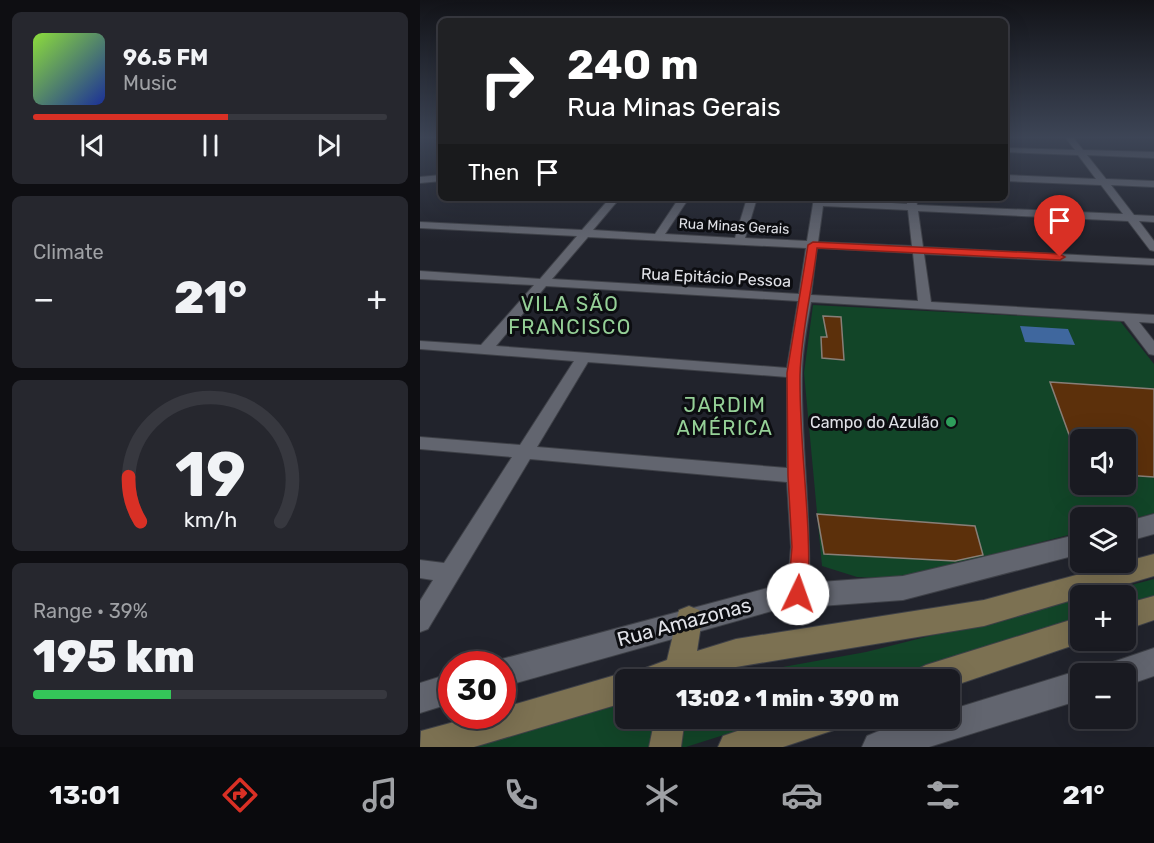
<!DOCTYPE html>
<meta charset="utf-8">
<style>
:root{--surface:#191a21;--page:#26272e;--text:#f1f3f6;--muted:#9fa1a5;--line:#37383f;--accent:#d93025}
body{margin:0;font-family:Rubik,sans-serif;background:var(--page);color:var(--text);height:100vh;display:flex;flex-direction:column;font-size:22px;white-space:nowrap}
*{box-sizing:border-box;margin:0}
p{font-size:20px;color:var(--muted)}
.icon{flex:none;width:33px;height:33px;fill:none;stroke:currentColor;stroke-width:2;stroke-linecap:round;stroke-linejoin:round}
.map{position:relative;flex:1;overflow:hidden}
.drawer{display:flex;flex-direction:column;gap:12px;padding:12px;background:#0e0e12;width:420px}
.drawer>*{flex:none}
.top-card{position:absolute;left:18px;top:18px;width:570px;height:183px;border-radius:9px;box-shadow:0 6px 24px #0002,0 0 0 2px var(--line);background:#202124;color:#fff;overflow:hidden}
.controls{position:absolute;left:650px;top:429px;display:grid;gap:12px}
.controls a{display:grid;place-items:center;width:66px;height:66px;border-radius:9px;background:var(--surface);box-shadow:0 6px 24px #0002,0 0 0 2px var(--line);font-size:30px}
.speed{position:absolute;left:18px;top:651px;display:flex;gap:12px;font-size:30px;font-weight:700;text-align:center}
.speed>*{display:grid;place-content:center;width:78px;height:78px;border-radius:50%;background:var(--surface);box-shadow:0 6px 24px #0002,0 0 0 2px var(--line);line-height:1}
.speed .limit{border:9px solid #d22;background:#fff;color:#111}
.pin{position:absolute;display:grid;place-items:center;width:51px;height:51px;color:#fff;margin:-62px -26px;border-radius:50% 50% 50% 0;rotate:-45deg;box-shadow:0 0 6px #0007}
.pin .icon{rotate:45deg}
.me{position:absolute;width:66px;margin:-33px;rotate:3deg;stroke-linejoin:round;filter:drop-shadow(0 0 4px #0008)}
.turn{display:flex;align-items:center;gap:21px;height:126px;padding:0 30px;font-size:27px}
.turn .icon{width:78px;height:78px;stroke-width:2.5}
.turn b{display:block;font-size:42px;line-height:51px}
.then{display:flex;align-items:center;height:57px;padding:0 30px;background:#0003;gap:12px;font-size:22px}
.big{font-size:45px;font-weight:800;line-height:1.1}
.drawer .tile{flex:1;display:flex;flex-direction:column;justify-content:center;gap:9px;min-width:0;padding:0 21px;border-radius:9px;background:var(--page)}
.drawer .dial{align-items:center;gap:0}
.dial svg{height:156px;overflow:visible;fill:none;stroke:var(--line);stroke-width:7;stroke-linecap:round;text-anchor:middle}
.dial text{fill:var(--text);stroke:none}
.song{display:flex;align-items:center;gap:18px}
.cover{width:72px;height:72px;border-radius:9px;background:linear-gradient(135deg,hsl(90 70% 55%),hsl(230 70% 35%))}
.played{height:6px;border-radius:3px;background:linear-gradient(90deg,var(--accent) 55%,var(--line) 55%)}
.keys{display:flex;justify-content:space-around;direction:ltr}
.heat{display:flex;justify-content:space-between;align-items:center;font-size:33px;direction:ltr}
.charge{height:9px;border-radius:4px;background:linear-gradient(90deg,#34c759 39%,var(--line) 0)}
.trip{position:absolute;left:195px;top:669px;width:345px;height:60px;border-radius:9px;background:var(--surface);box-shadow:0 6px 24px #0002,0 0 0 2px var(--line);font-weight:800;line-height:60px;text-align:center}
.tab-bar{display:flex;height:96px;justify-content:space-around;align-items:center;background:#0a0a0d;color:var(--muted)}
.tab-bar .icon{width:42px;height:42px}
.tab-bar .active{color:var(--accent)}
.tab-bar b{font-size:27px;color:var(--text)}
main{display:flex;flex:1;min-height:0}
.map>svg:first-child{display:block}
</style>
<main>
<section class="drawer">
<div class="tile">
<div class="song"><i class="cover"></i><div><b>96.5 FM</b><p>Music</p></div></div>
<div class="played"></div>
<div class="keys"><svg class="icon" aria-label="previous" viewBox="0 0 24 24"><path d="M18 5L8 12l10 7zM5 5v14"/></svg><svg class="icon" aria-label="pause" viewBox="0 0 24 24"><path d="M8 5v14M16 5v14"/></svg><svg class="icon" aria-label="next" viewBox="0 0 24 24"><path d="M6 5l10 7-10 7zM19 5v14"/></svg></div>
</div>
<div class="tile"><p>Climate</p>
<div class="heat"><a>−</a><b class="big">21°</b><a>+</a></div>
</div>
<div class="tile dial"><svg viewBox="0 0 100 80">
<path d="M14 69A42 42 0 1 1 86 69"/>
<path d="M14 69A42 42 0 0 1 8 46" stroke="#d93025"/>
<text x="50" y="56" font-size="32" font-weight="700">19</text>
<text x="50" y="72" font-size="11">km/h</text>
</svg></div>
<div class="tile"><p>Range · 39%</p><b class="big">195 km</b><div class="charge"></div></div>
</section>
<div class="map">
<svg width="734" height="747" viewBox="0 0 734 747">
<rect width="100%" height="100%" fill="#21232c"/>
<g fill="#124528" fill-rule="evenodd">
<path d="M393,305L700,321L734,364V513L705,521V518H660V532L478,579L437,577L402,566L384,373ZM660,440H705V484H660Z"/>
<polygon points="734,579 734,602 705,611 705,596 670,596"/>
<polygon points="660,598 660,624 476,679 290,680 446,652"/>
<polygon points="205,703 206,718 354,719 266,747 54,747"/>
</g>
<polygon fill="#3f679e" points="600,326 648,329 655,345 605,342"/>
<g fill="#5c300b" stroke="#887e77" stroke-width="1.5">
<polygon points="403,316 421,317 424,360 402,358 401,337 407,337"/>
<polygon points="630,382 734,389 734,477 705,475 705,440 651,440"/>
<polygon points="397,514 555,526 563,555 535,561 404,554"/>
</g>
<g fill="none" stroke-linecap="round" stroke-linejoin="round">
<g stroke="#3e4047" stroke-width="2">
<g id="minor">
<path d="M645,137H653L663,150L734,152V158L667,155L686,179L734,181V187L691,185L714,215L734,216V222L719,221L734,241V251L730,250L708,221L498,211L503,247L734,259V265L504,254L511,302L734,315V323L719,322L734,341V355L729,354L704,321L391,302C387,326 382,351 382,375C381,448 392,521 389,594L386,601L378,604L370,601L367,594L371,547L367,482L110,459L8,629L0,632V601L13,580L0,578V560L24,563L92,457L0,449V437L100,445L154,361L0,349V341L61,345L114,285L0,279V271L120,279L157,236L0,228V222L162,230L190,198H200L173,230L235,234L259,198H269L245,234L315,238L327,198H337L325,238L387,241L394,198L487,204L486,198H496L497,205L703,214L681,185L585,181V175L676,179L658,155L585,152V148L655,150ZM403,206L488,210L492,246L398,242ZM168,237L386,248L379,294L132,279ZM397,248L493,253L498,301L391,295ZM126,286L378,301L367,368L76,346ZM168,362L367,377V468L117,447Z"/>
<polygon points="21,175 21,181 0,183 0,177"/>
</g>
</g>
<g stroke="#3e4047" stroke-width="2">
<g id="tertiary">
<polygon points="734,514 734,534 705,542 705,522"/>
<polygon points="660,534 660,554 483,600 359,609 82,687 82,664 71,664 82,659 359,585 483,576"/>
<polygon points="734,648 734,676 705,686 705,674 683,674 687,664"/>
<path d="M660,670L668,674H660V700L509,747H442L447,736C474,724 500,718 530,718V710Z"/>
<polygon points="32,673 32,703 0,713 0,683"/>
</g>
</g>
<g stroke="#3e4047" stroke-width="2">
<g id="secondary">
<polygon points="734,554 734,576 564,626 316,667 277,680 206,680 206,702 54,747 0,747 1,731 56,716 82,716 82,708 206,672 217,677 220,670 247,660 259,610 269,606 279,610 282,619 277,651 316,639 564,600"/>
<polygon points="734,596 734,620 705,630 705,604"/>
<polygon points="660,617 660,640 667,640 660,643 530,687 530,680 492,680 496,670 506,665"/>
<polygon points="235,718 265,718 261,747 229,747"/>
<polygon points="355,718 421,718 417,729 363,747 298,747 303,736"/>
</g>
</g>
<use href="#minor" fill="#62656f" fill-rule="evenodd"/>
<use href="#tertiary" fill="#62656f" fill-rule="evenodd"/>
<use href="#secondary" fill="#7c7152" fill-rule="evenodd"/>
</g>
<linearGradient id="sky" x2="0" y2="1"><stop stop-color="#121318"/><stop offset="0.57" stop-color="#3d4556"/><stop offset="1" stop-color="#3d4556" stop-opacity="0"/></linearGradient>
<rect width="734" height="241" fill="url(#sky)"/>
<path fill="#d93025" stroke="#8d1f18" stroke-width="1.5" d="M393,242L640,254L645,257L640,260L397,248C392,290 381,333 380,375C379,448 392,520 388,594L385,600L378,603L371,600L368,594L372,547L368,476L367,373L388,245Z"/>
<circle fill="#2e9e5b" stroke="#0c0d11" stroke-width="2" cx="531" cy="422" r="6"/>
<g text-anchor="middle" stroke-width="6" stroke-linejoin="round" paint-order="stroke">
<g font-size="14" fill="#e1e2e8" stroke="#0c0d11">
<text transform="translate(314 226) rotate(3)" y="5">Rua Minas Gerais</text>
</g>
<g font-size="16" fill="#e1e2e8" stroke="#0c0d11">
<text transform="translate(296 277) rotate(3)" y="6">Rua Epitácio Pessoa</text>
</g>
<g font-size="16" fill="#e1e2e8" stroke="#0c0d11" text-anchor="end">
<text x="519" y="428">Campo do Azulão</text>
</g>
<g font-size="20" letter-spacing="1.5" fill="#95d097" stroke="#0c0d11">
<text x="150" y="311">VILA SÃO<tspan x="150" dy="23">FRANCISCO</tspan></text>
<text x="305" y="412">JARDIM<tspan x="305" dy="23">AMÉRICA</tspan></text>
</g>
<g font-size="20" fill="#e1e2e8" stroke="#0c0d11">
<text transform="translate(264 622) rotate(-15)" y="7">Rua Amazonas</text>
</g>
</g>
</svg>
<div class="controls">
<a><svg class="icon" aria-label="sound" viewBox="0 0 24 24"><path d="M4 9h4l5-4v14l-5-4H4zM17 9q2 3 0 6"/></svg></a>
<a><svg class="icon" aria-label="layers" viewBox="0 0 24 24"><path d="M12 4l9 5-9 5-9-5zM3 14l9 5 9-5"/></svg></a>
<a>+</a>
<a>−</a>
</div>
<div class="speed"><div class="limit">30</div></div>
<div class="pin" style="left:640px;top:257px;background:#d93025"><svg class="icon" aria-label="arrive" viewBox="0 0 24 24"><path d="M6 21V4h12l-3 4 3 4H6"/></svg></div>
<svg class="me" style="left:378px;top:594px" viewBox="-20 -20 40 40"><circle r="19" fill="#fff"/><path d="M0-13L10 11 0 6-10 11z" fill="#d93025"/></svg>
<div class="trip">13:02 · 1 min · 390 m</div>
<div class="top-card">
<div class="turn"><svg class="icon" aria-label="right" viewBox="0 0 24 24"><path d="M7 20v-9h11M14 6l5 5-5 5"/></svg><div><b>240 m</b>Rua Minas Gerais</div></div>
<div class="then">Then<svg class="icon" aria-label="arrive" viewBox="0 0 24 24"><path d="M6 21V4h12l-3 4 3 4H6"/></svg></div>
</div>
</div>
</main>
<nav class="tab-bar">
<b>13:01</b>
<svg class="icon active" aria-label="directions" viewBox="0 0 24 24"><path d="M12 3l9 9-9 9-9-9zM9 14v-3h6M13 9l2 2-2 2"/></svg>
<svg class="icon" aria-label="music" viewBox="0 0 24 24"><path d="M9 18V5l10-2v13"/><circle cx="6" cy="18" r="3"/><circle cx="16" cy="16" r="3"/></svg>
<svg class="icon" aria-label="phone" viewBox="0 0 24 24"><path d="M5 4h4l2 5-3 2q2 4 5 5l2-3 5 2v4C11 20 4 13 5 4z"/></svg>
<svg class="icon" aria-label="climate" viewBox="0 0 24 24"><path d="M12 3v18M4 7l16 10M4 17L20 7"/></svg>
<svg class="icon" aria-label="car" viewBox="0 0 24 24"><path d="M5 17H2v-5l4-1 3-4h7l3 4 3 1v5h-3M9 17h6M6 11h13"/><circle cx="7" cy="17" r="2"/><circle cx="17" cy="17" r="2"/></svg>
<svg class="icon" aria-label="filters" viewBox="0 0 24 24"><path d="M4 7h16M4 17h16"/><circle cx="9" cy="7" r="2"/><circle cx="15" cy="17" r="2"/></svg>
<b>21°</b>
</nav>
